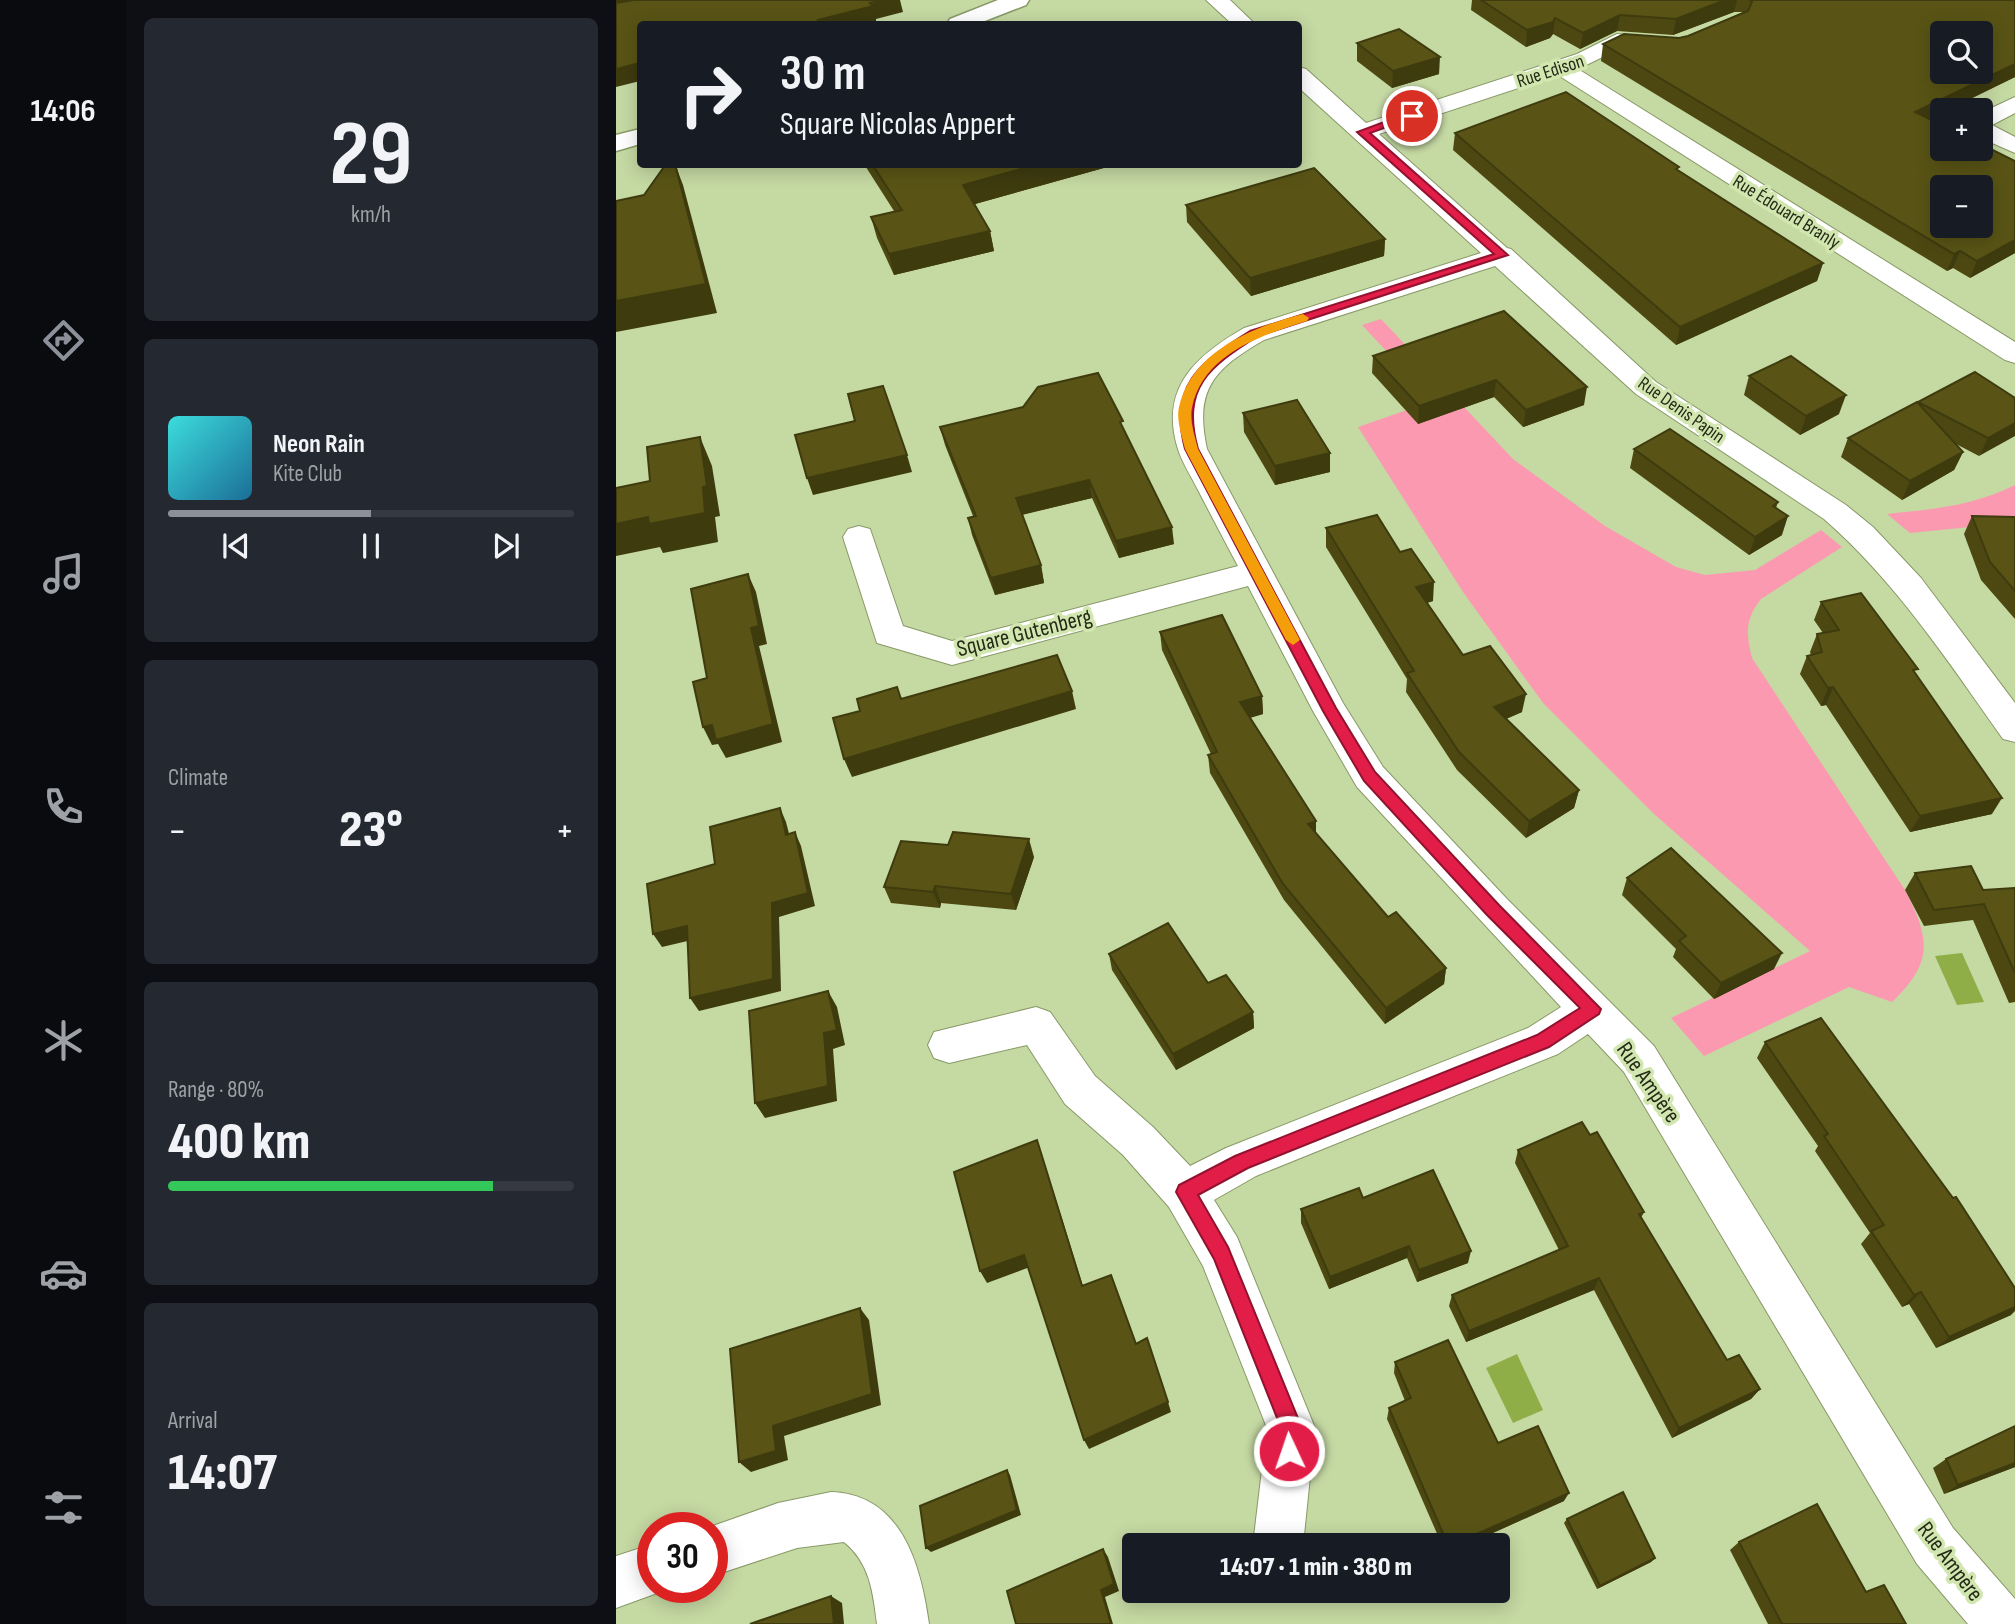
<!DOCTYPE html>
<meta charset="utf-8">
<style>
:root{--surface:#171b24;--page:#242831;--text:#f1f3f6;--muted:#9ea1a6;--line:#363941;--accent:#8c9099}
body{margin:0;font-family:"Sofia Sans Condensed",sans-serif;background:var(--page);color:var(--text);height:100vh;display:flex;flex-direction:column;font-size:26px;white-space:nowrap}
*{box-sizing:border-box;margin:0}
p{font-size:23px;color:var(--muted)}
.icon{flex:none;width:38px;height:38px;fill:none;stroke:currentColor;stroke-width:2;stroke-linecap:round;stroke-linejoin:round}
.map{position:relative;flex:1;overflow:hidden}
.details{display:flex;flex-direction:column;gap:18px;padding:18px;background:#0d0f14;width:490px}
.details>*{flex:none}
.top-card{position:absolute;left:21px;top:21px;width:665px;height:147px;border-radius:7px;box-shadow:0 4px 18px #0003;background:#171b24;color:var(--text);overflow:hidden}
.tools{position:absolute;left:1314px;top:21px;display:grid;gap:14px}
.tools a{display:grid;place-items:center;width:63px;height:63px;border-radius:7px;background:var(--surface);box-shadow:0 4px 18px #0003;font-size:35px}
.speed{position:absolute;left:21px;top:1512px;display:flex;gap:14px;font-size:35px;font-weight:700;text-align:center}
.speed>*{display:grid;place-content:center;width:91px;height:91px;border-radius:50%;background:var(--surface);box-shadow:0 4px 18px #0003;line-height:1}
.speed .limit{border:10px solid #d22;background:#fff;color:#111}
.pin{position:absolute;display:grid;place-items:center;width:60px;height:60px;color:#fff;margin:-30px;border:4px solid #fff;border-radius:50%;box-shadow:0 2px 7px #0007}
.me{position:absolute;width:77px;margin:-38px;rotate:357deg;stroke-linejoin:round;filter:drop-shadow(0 0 5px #0008)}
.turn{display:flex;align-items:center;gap:24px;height:147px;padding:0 28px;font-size:32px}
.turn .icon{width:91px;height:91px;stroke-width:2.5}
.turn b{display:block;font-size:49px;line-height:60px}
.big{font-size:52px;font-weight:800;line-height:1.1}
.details .widget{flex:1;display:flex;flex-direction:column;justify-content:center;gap:10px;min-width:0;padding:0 24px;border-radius:10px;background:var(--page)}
.details .dial{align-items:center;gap:0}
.dial b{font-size:91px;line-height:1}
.song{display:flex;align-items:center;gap:21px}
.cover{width:84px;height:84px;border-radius:10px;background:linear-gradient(135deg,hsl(180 70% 55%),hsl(200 70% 35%))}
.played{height:7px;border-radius:4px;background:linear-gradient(90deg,var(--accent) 50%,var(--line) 50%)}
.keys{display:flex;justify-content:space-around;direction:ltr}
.heat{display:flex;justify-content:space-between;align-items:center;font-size:38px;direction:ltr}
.charge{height:10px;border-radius:5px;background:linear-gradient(90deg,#34c759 80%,var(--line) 0)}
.trip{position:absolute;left:506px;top:1533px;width:388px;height:70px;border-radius:7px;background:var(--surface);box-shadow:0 4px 18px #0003;font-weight:800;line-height:70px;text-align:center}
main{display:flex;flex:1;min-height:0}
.tab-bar{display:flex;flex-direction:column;width:126px;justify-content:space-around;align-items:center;background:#090b0e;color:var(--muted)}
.tab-bar .icon{width:49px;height:49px}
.tab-bar .active{color:var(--accent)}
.tab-bar b{font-size:32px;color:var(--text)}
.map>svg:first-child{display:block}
</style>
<main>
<nav class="tab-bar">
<b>14:06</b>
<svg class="icon active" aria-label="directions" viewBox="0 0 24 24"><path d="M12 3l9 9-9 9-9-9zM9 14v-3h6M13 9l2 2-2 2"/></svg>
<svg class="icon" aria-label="music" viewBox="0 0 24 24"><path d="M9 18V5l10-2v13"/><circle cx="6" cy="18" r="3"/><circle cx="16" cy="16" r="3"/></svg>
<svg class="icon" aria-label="phone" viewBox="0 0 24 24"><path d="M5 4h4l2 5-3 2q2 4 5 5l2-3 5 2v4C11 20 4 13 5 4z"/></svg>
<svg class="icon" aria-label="climate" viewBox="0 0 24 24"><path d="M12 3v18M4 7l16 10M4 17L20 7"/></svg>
<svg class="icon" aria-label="car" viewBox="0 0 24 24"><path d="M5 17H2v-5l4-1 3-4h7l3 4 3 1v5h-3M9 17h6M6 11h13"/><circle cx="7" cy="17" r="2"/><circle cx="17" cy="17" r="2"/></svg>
<svg class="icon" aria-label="filters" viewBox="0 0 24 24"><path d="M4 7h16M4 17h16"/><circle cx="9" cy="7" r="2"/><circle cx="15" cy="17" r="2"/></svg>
</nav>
<section class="details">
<div class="widget dial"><b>29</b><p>km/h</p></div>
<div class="widget">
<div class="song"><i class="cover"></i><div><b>Neon Rain</b><p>Kite Club</p></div></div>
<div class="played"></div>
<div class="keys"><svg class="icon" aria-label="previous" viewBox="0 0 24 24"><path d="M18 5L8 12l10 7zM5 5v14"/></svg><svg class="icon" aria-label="pause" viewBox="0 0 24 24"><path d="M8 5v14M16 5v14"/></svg><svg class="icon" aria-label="next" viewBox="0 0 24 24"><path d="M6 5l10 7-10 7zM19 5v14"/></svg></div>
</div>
<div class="widget"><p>Climate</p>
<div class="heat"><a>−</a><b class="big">23°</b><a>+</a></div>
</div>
<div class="widget"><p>Range · 80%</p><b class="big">400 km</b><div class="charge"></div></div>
<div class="widget"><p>Arrival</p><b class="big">14:07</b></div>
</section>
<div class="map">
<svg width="1399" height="1624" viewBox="0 0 1399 1624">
<rect width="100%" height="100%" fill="#c5d9a3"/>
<g fill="#fb99b1">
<path d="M765,319L897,459L989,526L1060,567L1089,575L1139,570L1205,530L1226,547L1145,599C1129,619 1130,634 1136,658L1289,890C1314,939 1318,962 1276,1002L1233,987L1088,1056L1055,1018L1194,951L1037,813L927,703L847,592L742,427L817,401L746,325Z"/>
<path d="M1399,485V524H1384L1294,533L1271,514C1317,509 1358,506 1399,485Z"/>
</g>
<g fill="#8fae47">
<polygon points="1346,953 1368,1002 1341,1005 1319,956"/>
<polygon points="901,1354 927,1410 897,1423 870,1368"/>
</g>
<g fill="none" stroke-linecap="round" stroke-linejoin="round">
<g stroke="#889967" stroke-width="2">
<g id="street">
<polygon points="590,0 614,0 639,24 616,24"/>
<path d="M1001,34L1041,38L1044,43L1041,48H1005L962,69L1399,342V363L1389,360L942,75L763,134L891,248L895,249L1040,382L1230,505L1257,527L1305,578L1399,703V742L1387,739C1332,661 1280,582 1208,519L1020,394L879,266L648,340C598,369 578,389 591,449L727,703L767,767L891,899L1038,1046L1337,1528L1399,1599V1624H1352L1301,1564L1008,1072L972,1034L942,1054L640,1176L598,1200L621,1237L699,1428L687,1545H637L651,1428L587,1266L553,1207L507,1155L449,1104L411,1045L333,1063L318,1058L312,1045L318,1032L420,1007L434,1012L479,1076L537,1127L574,1166L610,1148L912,1028L945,1007L741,787L697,711L632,586L336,665L261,643L227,537L232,529L243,526L254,529L287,626L336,641L622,566C608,540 595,515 582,490C575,476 565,461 561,446C544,387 581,355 628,328L865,253L682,87V67L690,69L750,123L961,54Z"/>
<polygon points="1399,97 1399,113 1376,125 1399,137 1399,153 1365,138 1365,113"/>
<path d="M215,1492C286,1494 305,1566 313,1624H261C257,1592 254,1563 228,1542L181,1548L96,1576V1528H91L162,1503Z"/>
<polygon points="37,1544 37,1587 55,1588 0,1608 0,1556"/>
</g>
</g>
<g stroke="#889967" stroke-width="3">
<g id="secondary">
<polygon points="382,0 413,0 410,5 361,24 331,24 334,19"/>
<polygon points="24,129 24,144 0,151 0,135"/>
</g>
</g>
<use href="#street" fill="#fff" fill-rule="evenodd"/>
<use href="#secondary" fill="#fff" fill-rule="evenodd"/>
</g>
<g fill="#4d4812">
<polygon points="856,0 1399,0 1399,77 1314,119 1399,253 1354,278 1337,268 1331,271 985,61 987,44 1063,38 1072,36 1127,12 1118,12 1057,35 1001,31 964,49 937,34 934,38 910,47 855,10"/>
<polygon points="741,43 823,74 776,88 741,61"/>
<polygon points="839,133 1207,263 1201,281 1060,345 837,150"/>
<polygon points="248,164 502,164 359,204 374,231 378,251 278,275 261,238 255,217 278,211"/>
<polygon points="570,205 769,239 768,256 635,296 571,222"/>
<polygon points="888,311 968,405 907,427 878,397 802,424 756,373 757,356"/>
<polygon points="1133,376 1223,414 1184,435 1128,395"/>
<polygon points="1399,398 1363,456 1340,444 1347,452 1338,470 1286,500 1225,457 1232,438 1302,402"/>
<polygon points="627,413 714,453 714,472 659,485 628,432"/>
<polygon points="324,427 509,432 558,544 503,558 476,498 406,515 425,565 428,583 379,595 356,535 352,518 357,516 329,445"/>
<polygon points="1018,449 1162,502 1160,508 1166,535 1133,555 1014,468"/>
<polygon points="1356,516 1399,517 1399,619 1365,580 1348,534"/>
<polygon points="710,528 817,601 811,603 847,655 906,712 890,719 963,790 958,808 910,838 841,770 790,692 791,679 710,547"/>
<polygon points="1205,602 1299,674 1376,814 1294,832 1210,705 1205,706 1184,674 1191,656 1195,655 1194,652 1201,634 1207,633 1198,620"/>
<polygon points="544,632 646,696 647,714 634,718 700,834 772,917 830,968 828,984 769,1024 668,900 594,773 592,755 595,754 546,650"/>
<polygon points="418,857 400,910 325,903 324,908 275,903 268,887"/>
<polygon points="1299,873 1367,890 1399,888 1399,1002 1393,1003 1357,920 1308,926 1289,890"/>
<polygon points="1011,878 1158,969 1098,999 1057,957 1060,949 1006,895"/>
<polygon points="493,954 592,983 637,1012 638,1028 560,1070 496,970"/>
<polygon points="1149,1042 1395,1315 1320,1348 1293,1304 1286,1307 1245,1244 1254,1233 1199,1151 1202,1146 1141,1058"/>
<polygon points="974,1135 1028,1212 1025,1218 1111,1360 1144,1389 1135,1399 1056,1438 978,1290 850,1342 833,1306 836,1295 943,1250 899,1163 902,1150"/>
<polygon points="747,1198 852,1263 801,1282 791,1258 713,1289 685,1223 685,1209"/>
<polygon points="779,1362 882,1443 948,1501 850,1545 826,1545 771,1419 773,1408 789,1401 778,1373"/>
<polygon points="1399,1426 1399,1467 1328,1494 1317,1468 1330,1459"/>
<polygon points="951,1519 1039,1558 1035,1562 981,1589 948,1523"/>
<polygon points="1123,1542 1290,1624 1152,1624 1114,1550"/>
</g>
<g fill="#3e3b0f">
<polygon points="0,0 20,0 0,5"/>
<polygon points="267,0 284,0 287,12 260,19 260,23 254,24 203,24 202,20"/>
<polygon points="1109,0 1121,0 1118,12 1057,35 1060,19"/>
<polygon points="1004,15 1001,31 964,49 967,33"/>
<polygon points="939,18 937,34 934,38 910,47 911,30"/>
<polygon points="824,57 823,74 776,88 777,71"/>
<polygon points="24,63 24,81 0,87 0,69"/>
<polygon points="1399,64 1399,77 1331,110 1326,110 1326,112 1294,128 1299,112"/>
<polygon points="59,164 67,185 101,313 0,332 0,301"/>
<polygon points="423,164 502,164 352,206 347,185"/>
<polygon points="374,231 378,251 278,275 273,254"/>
<polygon points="769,239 768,256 635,296 634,278"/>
<polygon points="1399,240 1399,253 1354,278 1361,261"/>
<polygon points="1344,251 1337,268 1331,271 1338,254"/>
<polygon points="1207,263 1201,281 1060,345 1064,327"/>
<polygon points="880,380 878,397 802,424 803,406"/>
<polygon points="971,387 968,405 907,427 910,410"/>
<polygon points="1230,395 1223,414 1184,435 1190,416"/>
<polygon points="1399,423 1399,436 1363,456 1372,438"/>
<polygon points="84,437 96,466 104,516 99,517 102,542 47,553 44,547 0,556 0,524 32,517"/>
<polygon points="1347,452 1338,470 1286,500 1294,481"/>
<polygon points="714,453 714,472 659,485 659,466"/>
<polygon points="291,455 296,472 197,495 191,478"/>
<polygon points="473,480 476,498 404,515 400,498"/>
<polygon points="1172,516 1166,535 1133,555 1139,537"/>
<polygon points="556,527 558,544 503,558 500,541"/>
<polygon points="425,565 428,583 379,595 375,578"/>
<polygon points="132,574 140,592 151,644 143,646 166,742 110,758 102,744 96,745 87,727 96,725 135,628"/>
<polygon points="818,582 817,601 799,606 800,587"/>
<polygon points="1217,687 1210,705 1205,706 1212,688"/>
<polygon points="456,691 460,709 236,777 228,759"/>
<polygon points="910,694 906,712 876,725 878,707"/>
<polygon points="646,696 647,714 625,720 624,702"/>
<polygon points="963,790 958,808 910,838 913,821"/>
<polygon points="1386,798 1376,814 1294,832 1304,816"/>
<polygon points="164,808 170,822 177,849 170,835"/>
<polygon points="700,821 700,838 692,824"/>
<polygon points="179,832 185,846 199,906 163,917 165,991 83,1011 74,998 156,903"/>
<polygon points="413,839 418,857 400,910 395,894"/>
<polygon points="319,886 325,903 324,908 317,892"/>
<polygon points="71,926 80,939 46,947 37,934"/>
<polygon points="1166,953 1158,969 1098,999 1105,983"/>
<polygon points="830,968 828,984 769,1024 770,1008"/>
<polygon points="212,991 221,1007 229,1045 217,1049 221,1101 149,1118 139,1103"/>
<polygon points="637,1012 638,1028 560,1070 557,1054"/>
<polygon points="421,1140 426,1155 471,1299 466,1286"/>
<polygon points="793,1246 791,1258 713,1289 714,1277"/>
<polygon points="855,1251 852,1263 801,1282 803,1270"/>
<polygon points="408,1255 414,1267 371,1283 364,1271"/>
<polygon points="983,1278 978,1290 850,1342 853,1331"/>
<polygon points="1305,1292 1293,1304 1286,1307 1298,1295"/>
<polygon points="1399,1307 1399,1311 1395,1315 1320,1348 1333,1337"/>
<polygon points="244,1308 253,1320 265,1405 168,1436 172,1460 135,1472 123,1462 157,1426"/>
<polygon points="1144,1389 1135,1399 1056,1438 1063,1428"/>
<polygon points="552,1402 555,1412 473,1449 468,1440"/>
<polygon points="1399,1463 1399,1467 1328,1494 1342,1485"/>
<polygon points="391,1470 394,1475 405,1515 315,1552 310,1548"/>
<polygon points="953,1493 948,1501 850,1545 836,1545"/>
<polygon points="487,1549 492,1557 503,1591 489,1597 497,1624 495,1624 485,1590"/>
<polygon points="1039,1558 1035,1562 981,1589 984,1586"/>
<polygon points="215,1596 226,1603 228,1624 218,1624"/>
</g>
<g fill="#595415" stroke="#3e3b0f" stroke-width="2" fill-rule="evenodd">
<polygon points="18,0 267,0 254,3 257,6 202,20 206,24 24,24 24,63 0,69 0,3"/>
<polygon points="865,0 1109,0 1060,19 1004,15 967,33 939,18 937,22 911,30"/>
<path d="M1134,0H1399V64L1299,112L1326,125V149H1365V144L1399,161V240L1361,261L1344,251L1338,254L987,44L1008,34L1063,38L1072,36L1132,11L1136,2ZM1326,33H1365V72H1326ZM1326,187H1365V226H1326Z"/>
<polygon points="783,29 824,57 777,71 741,43"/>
<polygon points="950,92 1063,167 1060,169 1207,263 1064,327 839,133"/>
<polygon points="50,164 59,164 90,284 0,301 0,201 28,195"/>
<polygon points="256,164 423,164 347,185 374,231 273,254 255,217 286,210"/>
<polygon points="698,168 769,239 634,278 570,205"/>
<polygon points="888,311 971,387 910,410 880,380 803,406 757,356"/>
<polygon points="1175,356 1230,395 1190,416 1133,376"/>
<polygon points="1359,372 1399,398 1399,423 1372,438 1302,402"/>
<polygon points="482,373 507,421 504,422 556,527 500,541 473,480 400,498 425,565 375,578 352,518 360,516 324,427 407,407 422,387"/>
<polygon points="267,386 291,455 191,478 179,435 239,421 232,394"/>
<polygon points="681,400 714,453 659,466 627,413"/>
<polygon points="1301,402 1347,452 1294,481 1232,438"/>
<polygon points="1054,429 1162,502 1157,506 1172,516 1139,537 1018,449"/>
<polygon points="84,437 91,486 87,487 89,513 33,524 32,517 0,524 0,488 34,481 31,447"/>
<polygon points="761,515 784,552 795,549 818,582 800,587 847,655 874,646 910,694 878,707 963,790 913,821 843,752 791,673 798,671 710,528"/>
<polygon points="1356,516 1399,517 1399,591 1374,562"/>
<polygon points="132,574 143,626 135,628 157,724 100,740 96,725 87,727 77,682 91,678 75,589"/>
<polygon points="1245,593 1302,669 1297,670 1386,798 1304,816 1217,687 1212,688 1191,656 1206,652 1201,634 1223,630 1205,602"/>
<polygon points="606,615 646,696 624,702 700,821 692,824 772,917 780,912 830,968 770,1008 667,884 592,755 601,752 544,632"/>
<polygon points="441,655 456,691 228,759 217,718 244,711 241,699 281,687 285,699"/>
<polygon points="164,808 170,835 179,832 192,893 156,903 157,979 74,998 71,926 37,934 31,884 99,864 94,827"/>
<polygon points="337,832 413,839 395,894 319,886 317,892 268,887 285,841 332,845"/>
<polygon points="1055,848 1166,953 1105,983 1063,941 1070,936 1011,878"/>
<polygon points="1355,866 1367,890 1399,888 1399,973 1368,904 1318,910 1299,873"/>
<polygon points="552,923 592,983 610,975 637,1012 557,1054 493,954"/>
<polygon points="212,991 221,1030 208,1033 212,1086 139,1103 133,1011"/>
<polygon points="1205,1018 1337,1198 1340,1197 1399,1288 1399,1307 1333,1337 1305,1292 1298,1295 1255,1231 1268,1225 1208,1136 1212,1134 1149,1042"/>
<polygon points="966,1122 974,1135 981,1132 1028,1212 1023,1214 1111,1360 1123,1355 1144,1389 1063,1428 983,1278 853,1331 836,1295 952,1246 902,1150"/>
<polygon points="421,1140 466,1286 495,1275 520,1344 531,1338 552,1402 468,1440 408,1255 364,1271 338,1172"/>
<polygon points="817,1170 855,1251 803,1270 793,1246 714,1277 685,1209 743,1188 747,1198"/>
<polygon points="244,1308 256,1394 157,1426 160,1451 123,1462 114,1349"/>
<polygon points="832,1340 882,1443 922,1426 953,1493 836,1545 832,1545 773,1408 795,1398 779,1362"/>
<polygon points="1399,1426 1399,1463 1342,1485 1330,1459"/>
<polygon points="391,1470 401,1510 310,1548 304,1506"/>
<polygon points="1007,1492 1039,1558 984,1586 951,1519"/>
<polygon points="1201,1504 1250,1592 1268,1585 1290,1624 1166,1624 1123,1542"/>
<polygon points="487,1549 498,1584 485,1590 495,1624 400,1624 391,1591"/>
<polygon points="215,1596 218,1624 134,1624"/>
</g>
<path fill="#e11d48" stroke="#92132f" stroke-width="2" d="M792,113L801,116L754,133L892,255L642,336C593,367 565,387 582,449L720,708L759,772L883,905L985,1009L983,1014L933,1047L632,1168L582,1195L612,1247L686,1428L680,1459L673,1462L665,1459L662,1451L665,1428L598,1259L560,1192L563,1185L619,1156L921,1035L964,1008L871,915L748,781L707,711L569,449C552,385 584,362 634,331L878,254L741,132Z"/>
<path fill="#f59e0b" d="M687,314L693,318L691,321C646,335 588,353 576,407C573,420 579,436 582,449L684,640L677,645L670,640L569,449C566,436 560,420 563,407C576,351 637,327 687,314Z"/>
<g text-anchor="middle" stroke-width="7" stroke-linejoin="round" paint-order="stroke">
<g font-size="19" fill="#242b17" stroke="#d2e6b0">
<text transform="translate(934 70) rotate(-18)" y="7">Rue Edison</text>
<text transform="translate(1171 211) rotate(32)" y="7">Rue Édouard Branly</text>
<text transform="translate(1066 409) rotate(35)" y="7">Rue Denis Papin</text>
</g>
<g font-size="23" fill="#242b17" stroke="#d2e6b0">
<text transform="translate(408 632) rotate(-14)" y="8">Square Gutenberg</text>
<text transform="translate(1033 1082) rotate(55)" y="8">Rue Ampère</text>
<text transform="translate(1335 1561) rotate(53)" y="8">Rue Ampère</text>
</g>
</g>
</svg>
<div class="tools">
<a><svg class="icon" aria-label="search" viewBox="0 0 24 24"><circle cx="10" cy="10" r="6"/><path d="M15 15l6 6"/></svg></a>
<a>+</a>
<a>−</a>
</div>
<div class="speed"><div class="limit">30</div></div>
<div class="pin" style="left:796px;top:116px;background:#d93025"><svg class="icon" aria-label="arrive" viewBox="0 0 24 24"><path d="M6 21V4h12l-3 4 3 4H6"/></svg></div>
<svg class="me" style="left:673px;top:1451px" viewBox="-20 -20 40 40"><circle r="17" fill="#e11d48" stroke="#fff" stroke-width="3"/><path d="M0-11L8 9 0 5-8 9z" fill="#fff"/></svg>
<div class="trip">14:07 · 1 min · 380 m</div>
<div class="top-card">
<div class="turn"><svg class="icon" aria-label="right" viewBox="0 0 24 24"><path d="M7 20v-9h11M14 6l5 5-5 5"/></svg><div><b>30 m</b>Square Nicolas Appert</div></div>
</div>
</div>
</main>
